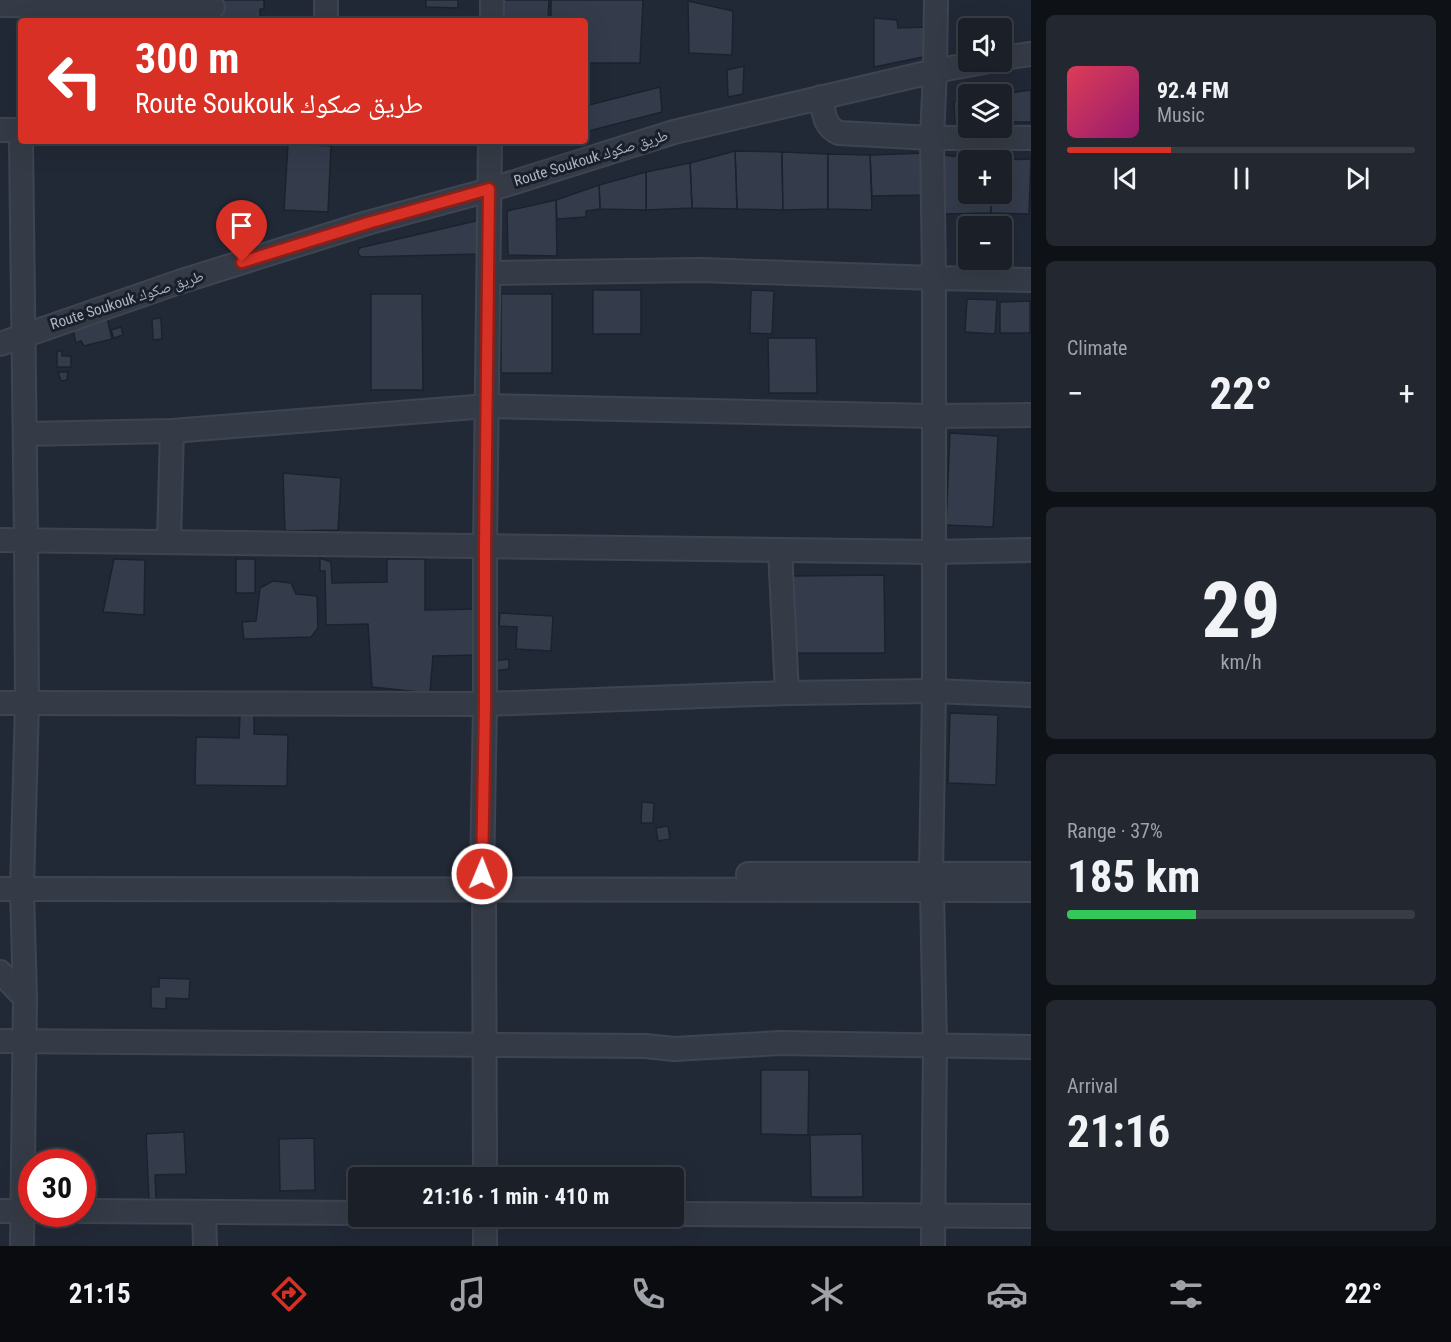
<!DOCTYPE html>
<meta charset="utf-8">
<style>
:root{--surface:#1a1f28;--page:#232730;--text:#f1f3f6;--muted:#9fa2a8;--line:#383d45;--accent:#d93025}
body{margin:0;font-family:"Roboto Condensed","Noto Naskh Arabic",sans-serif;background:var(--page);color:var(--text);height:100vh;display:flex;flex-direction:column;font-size:22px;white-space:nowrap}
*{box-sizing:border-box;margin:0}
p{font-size:20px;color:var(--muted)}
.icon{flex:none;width:33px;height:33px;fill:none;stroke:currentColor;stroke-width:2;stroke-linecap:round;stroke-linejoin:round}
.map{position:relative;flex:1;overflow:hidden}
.sheet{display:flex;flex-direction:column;gap:15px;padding:15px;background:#0e1116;width:420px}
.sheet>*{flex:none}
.banner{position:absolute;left:18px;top:18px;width:570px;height:126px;border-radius:6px;box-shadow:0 6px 24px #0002,0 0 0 2px var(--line);background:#d93025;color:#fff;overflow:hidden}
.buttons{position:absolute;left:958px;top:18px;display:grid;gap:12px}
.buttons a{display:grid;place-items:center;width:54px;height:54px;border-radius:6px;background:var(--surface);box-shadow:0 6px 24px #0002,0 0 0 2px var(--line);font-size:30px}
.speed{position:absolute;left:18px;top:1149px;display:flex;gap:12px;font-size:30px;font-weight:700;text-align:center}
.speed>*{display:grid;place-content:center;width:78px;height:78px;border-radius:50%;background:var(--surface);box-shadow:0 6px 24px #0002,0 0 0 2px var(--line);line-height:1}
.speed .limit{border:9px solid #d22;background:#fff;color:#111}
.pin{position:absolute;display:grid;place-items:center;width:51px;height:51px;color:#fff;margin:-62px -26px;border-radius:50% 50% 50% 0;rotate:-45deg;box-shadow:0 0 6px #0007}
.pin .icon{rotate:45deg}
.me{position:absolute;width:66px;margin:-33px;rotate:1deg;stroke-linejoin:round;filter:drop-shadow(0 0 4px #0008)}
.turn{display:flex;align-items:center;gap:21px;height:126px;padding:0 18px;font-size:27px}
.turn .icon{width:78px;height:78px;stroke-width:2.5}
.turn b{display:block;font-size:42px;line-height:51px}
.big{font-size:45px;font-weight:700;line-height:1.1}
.sheet .tile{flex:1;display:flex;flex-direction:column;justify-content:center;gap:9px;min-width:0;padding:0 21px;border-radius:9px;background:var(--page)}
.sheet .dial{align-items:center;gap:0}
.dial b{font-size:78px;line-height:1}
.song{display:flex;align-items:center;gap:18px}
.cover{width:72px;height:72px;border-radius:9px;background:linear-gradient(135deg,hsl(350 70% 55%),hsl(320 70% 35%))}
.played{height:6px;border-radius:3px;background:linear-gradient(90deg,var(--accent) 30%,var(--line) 30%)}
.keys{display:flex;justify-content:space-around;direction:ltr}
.heat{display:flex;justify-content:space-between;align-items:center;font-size:33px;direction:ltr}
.charge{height:9px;border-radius:4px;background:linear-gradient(90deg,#34c759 37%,var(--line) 0)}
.trip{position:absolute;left:348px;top:1167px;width:336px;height:60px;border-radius:6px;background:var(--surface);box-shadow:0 6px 24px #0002,0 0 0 2px var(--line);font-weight:700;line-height:60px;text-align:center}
.tabs{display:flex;height:96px;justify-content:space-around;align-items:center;background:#0a0c10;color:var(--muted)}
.tabs .icon{width:42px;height:42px}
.tabs .current{color:var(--accent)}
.tabs b{font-size:27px;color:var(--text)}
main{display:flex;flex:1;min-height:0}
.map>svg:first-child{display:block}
</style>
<main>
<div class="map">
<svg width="1031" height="1246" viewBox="0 0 1031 1246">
<rect width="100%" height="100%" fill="#222936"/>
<g fill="#343c4c" stroke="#1c222d" stroke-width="1.5">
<polygon points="219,0 264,0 264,9 260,9 260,16 264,16 264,21 219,21"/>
<polygon points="426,0 458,0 458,8 426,7"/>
<polygon points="502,0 549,0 548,21 501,18"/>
<polygon points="551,0 643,0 640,63 585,63 585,21 551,21"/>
<polygon points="688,1 733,11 732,55 689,53"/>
<polygon points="874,18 897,20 898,28 926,27 928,56 874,67"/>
<polygon points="744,66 743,94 728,97 727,70"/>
<polygon points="660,87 662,112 585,132 585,106"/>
<polygon points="1031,90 1031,122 1002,122 1002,94"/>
<polygon points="969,100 969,123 955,123 954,102"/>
<polygon points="288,144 331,146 328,212 284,210"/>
<polygon points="735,151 782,152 783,210 737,209"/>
<polygon points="735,151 737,209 692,208 690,163"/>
<polygon points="782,152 828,154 828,209 783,210"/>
<polygon points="927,153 928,195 872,196 870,155"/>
<polygon points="828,154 870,155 872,210 828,209"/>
<polygon points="943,155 991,160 969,160 969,194 991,194 991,213 944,214"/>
<polygon points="1031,159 1029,214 991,213 991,194 1002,194 1002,160 991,160"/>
<polygon points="690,163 692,208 646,210 646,172"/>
<polygon points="646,172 646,210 600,209 599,185"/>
<polygon points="599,185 600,209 586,211 586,217 557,219 556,200"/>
<polygon points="556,200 557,256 508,255 507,211"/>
<polygon points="480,220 479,254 361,257 358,253 359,248"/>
<rect x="593" y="290" width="48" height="44"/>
<polygon points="751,290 774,291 772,334 750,333"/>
<polygon points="371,294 422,294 423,390 371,390"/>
<rect x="501" y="294" width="51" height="79"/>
<polygon points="967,299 997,300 995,334 965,332"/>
<polygon points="1030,301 1030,333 1000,333 1000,302"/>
<polygon points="107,318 112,339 84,346 81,341 76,343 72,326"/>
<polygon points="161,318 162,339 153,340 152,319"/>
<polygon points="121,327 123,335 114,338 111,330"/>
<polygon points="768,338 816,338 817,393 769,393"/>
<polygon points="57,351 62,351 62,356 71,356 71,367 57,367"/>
<polygon points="58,372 68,372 67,380 61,381"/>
<polygon points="950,433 998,436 993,527 946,525"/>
<polygon points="283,473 341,478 338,530 285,531"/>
<polygon points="320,558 331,562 332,583 387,582 387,559 425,559 425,610 478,609 478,655 433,656 430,693 372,687 368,624 326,625 325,571 320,571"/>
<polygon points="114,559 145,560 144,615 103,612"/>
<rect x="236" y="559" width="19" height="34"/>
<polygon points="884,575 885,653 792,653 792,576"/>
<polygon points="273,581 291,583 296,594 317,596 318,628 311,637 244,639 242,622 256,621 260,588"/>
<polygon points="500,613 553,616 551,651 516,649 517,627 499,626"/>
<polygon points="509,659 509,669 493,671 493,661"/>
<polygon points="950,713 998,715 996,785 948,783"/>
<polygon points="240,715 254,715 254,734 288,735 287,786 195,785 196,737 239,738"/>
<polygon points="642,802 654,803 653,823 641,823"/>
<polygon points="668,826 670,839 658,841 656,828"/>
<polygon points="159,978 190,979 189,999 166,998 166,1009 151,1008 151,987 159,987"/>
<polygon points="761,1070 809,1070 808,1135 761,1134"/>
<polygon points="184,1132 186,1174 155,1175 156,1199 149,1199 146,1134"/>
<polygon points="862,1134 863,1197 811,1197 810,1135"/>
<polygon points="314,1138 315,1190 280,1191 279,1139"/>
</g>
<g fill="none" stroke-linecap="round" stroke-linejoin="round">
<g stroke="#3e4450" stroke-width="26">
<g id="minor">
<polyline points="0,5 213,7"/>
<polyline points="326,21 326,0"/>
<polyline points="492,21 492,0"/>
<polyline points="1002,58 1031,54"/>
<path d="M821,97C824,112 823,126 839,133L932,138H1031"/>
<polyline points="0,130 21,130"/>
<polyline points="21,141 26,539 27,703 22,889 25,998 22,1246"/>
<polyline points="489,273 701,270 934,278 1031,280"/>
<polyline points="0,344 179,282 367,223 489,190 674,132 935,71 984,62"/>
<polyline points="25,434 172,431 487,406 934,416 1031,415"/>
<polyline points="0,540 934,552 1031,550"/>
<polyline points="169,541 172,431"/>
<polyline points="780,550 787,693"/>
<polyline points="0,703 485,704 787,693 934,691 1031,695"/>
<polyline points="482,874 485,704 485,546 490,141"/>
<polyline points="748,874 1031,874"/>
<polyline points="931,874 934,691 934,278 932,138 935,71 936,0"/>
<polyline points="0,889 1031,890"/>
<polyline points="484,889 485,1178"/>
<polyline points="932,890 935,1045 933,1246"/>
<polyline points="0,972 25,998"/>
<polyline points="0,1041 645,1046 674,1049 780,1043 1031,1047"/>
<polyline points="0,1211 32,1211"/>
<polyline points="82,1211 358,1213"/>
<polyline points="204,1212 205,1246"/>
<polyline points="674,1214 1031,1216"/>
<polyline points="485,1216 485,1246"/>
</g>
</g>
<use href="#minor" stroke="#353b46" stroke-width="22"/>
</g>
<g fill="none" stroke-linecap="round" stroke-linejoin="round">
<g stroke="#8d1f18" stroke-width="15">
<polyline id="route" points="242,262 368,223 489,189 485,546 485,704 482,874"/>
</g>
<use href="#route" stroke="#d93025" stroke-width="10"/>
</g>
<g text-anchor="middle" stroke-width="6" stroke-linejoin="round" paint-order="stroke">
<g font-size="15" fill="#afb5c3" stroke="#1a202b">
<text transform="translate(591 158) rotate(-17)" y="5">Route Soukouk طريق صكوك</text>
<text transform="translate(127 300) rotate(-18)" y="5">Route Soukouk طريق صكوك</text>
</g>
</g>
</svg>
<div class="buttons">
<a><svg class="icon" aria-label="sound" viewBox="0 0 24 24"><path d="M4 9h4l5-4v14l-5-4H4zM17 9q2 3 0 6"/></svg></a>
<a><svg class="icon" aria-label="layers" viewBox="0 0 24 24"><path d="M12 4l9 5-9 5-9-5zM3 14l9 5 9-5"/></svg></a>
<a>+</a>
<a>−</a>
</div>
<div class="speed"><div class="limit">30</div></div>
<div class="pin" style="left:242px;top:262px;background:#d93025"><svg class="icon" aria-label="arrive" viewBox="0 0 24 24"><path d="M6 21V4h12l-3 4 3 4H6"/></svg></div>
<svg class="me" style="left:482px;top:874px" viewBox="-20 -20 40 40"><circle r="17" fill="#d93025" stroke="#fff" stroke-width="3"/><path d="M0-11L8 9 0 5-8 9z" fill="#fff"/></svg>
<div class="trip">21:16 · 1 min · 410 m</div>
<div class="banner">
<div class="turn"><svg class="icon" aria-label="left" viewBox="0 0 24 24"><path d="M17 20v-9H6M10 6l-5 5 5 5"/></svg><div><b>300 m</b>Route Soukouk طريق صكوك</div></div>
</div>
</div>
<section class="sheet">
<div class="tile">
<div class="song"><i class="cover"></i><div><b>92.4 FM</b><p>Music</p></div></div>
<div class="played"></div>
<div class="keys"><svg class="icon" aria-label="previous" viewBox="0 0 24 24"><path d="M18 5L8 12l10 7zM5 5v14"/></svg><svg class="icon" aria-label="pause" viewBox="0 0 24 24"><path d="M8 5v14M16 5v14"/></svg><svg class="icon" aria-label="next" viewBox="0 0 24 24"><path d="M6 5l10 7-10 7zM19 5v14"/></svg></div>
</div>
<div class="tile"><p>Climate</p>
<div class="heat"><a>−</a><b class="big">22°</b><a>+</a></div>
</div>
<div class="tile dial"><b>29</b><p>km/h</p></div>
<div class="tile"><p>Range · 37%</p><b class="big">185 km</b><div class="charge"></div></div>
<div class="tile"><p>Arrival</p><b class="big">21:16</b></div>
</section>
</main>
<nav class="tabs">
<b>21:15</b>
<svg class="icon current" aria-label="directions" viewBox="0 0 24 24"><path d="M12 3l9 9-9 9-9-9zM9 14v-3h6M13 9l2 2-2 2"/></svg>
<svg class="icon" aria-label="music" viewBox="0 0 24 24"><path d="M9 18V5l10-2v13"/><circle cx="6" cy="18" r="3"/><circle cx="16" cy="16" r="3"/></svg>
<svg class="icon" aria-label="phone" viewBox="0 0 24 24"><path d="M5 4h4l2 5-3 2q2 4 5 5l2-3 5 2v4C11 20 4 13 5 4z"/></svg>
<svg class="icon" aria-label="climate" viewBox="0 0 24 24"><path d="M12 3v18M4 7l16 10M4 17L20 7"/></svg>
<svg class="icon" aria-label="car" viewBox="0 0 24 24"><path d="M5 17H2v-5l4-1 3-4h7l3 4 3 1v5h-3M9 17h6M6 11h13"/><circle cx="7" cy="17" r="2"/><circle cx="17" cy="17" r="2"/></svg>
<svg class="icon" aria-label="filters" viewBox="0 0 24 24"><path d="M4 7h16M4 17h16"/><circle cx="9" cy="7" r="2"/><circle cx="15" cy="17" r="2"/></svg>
<b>22°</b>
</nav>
